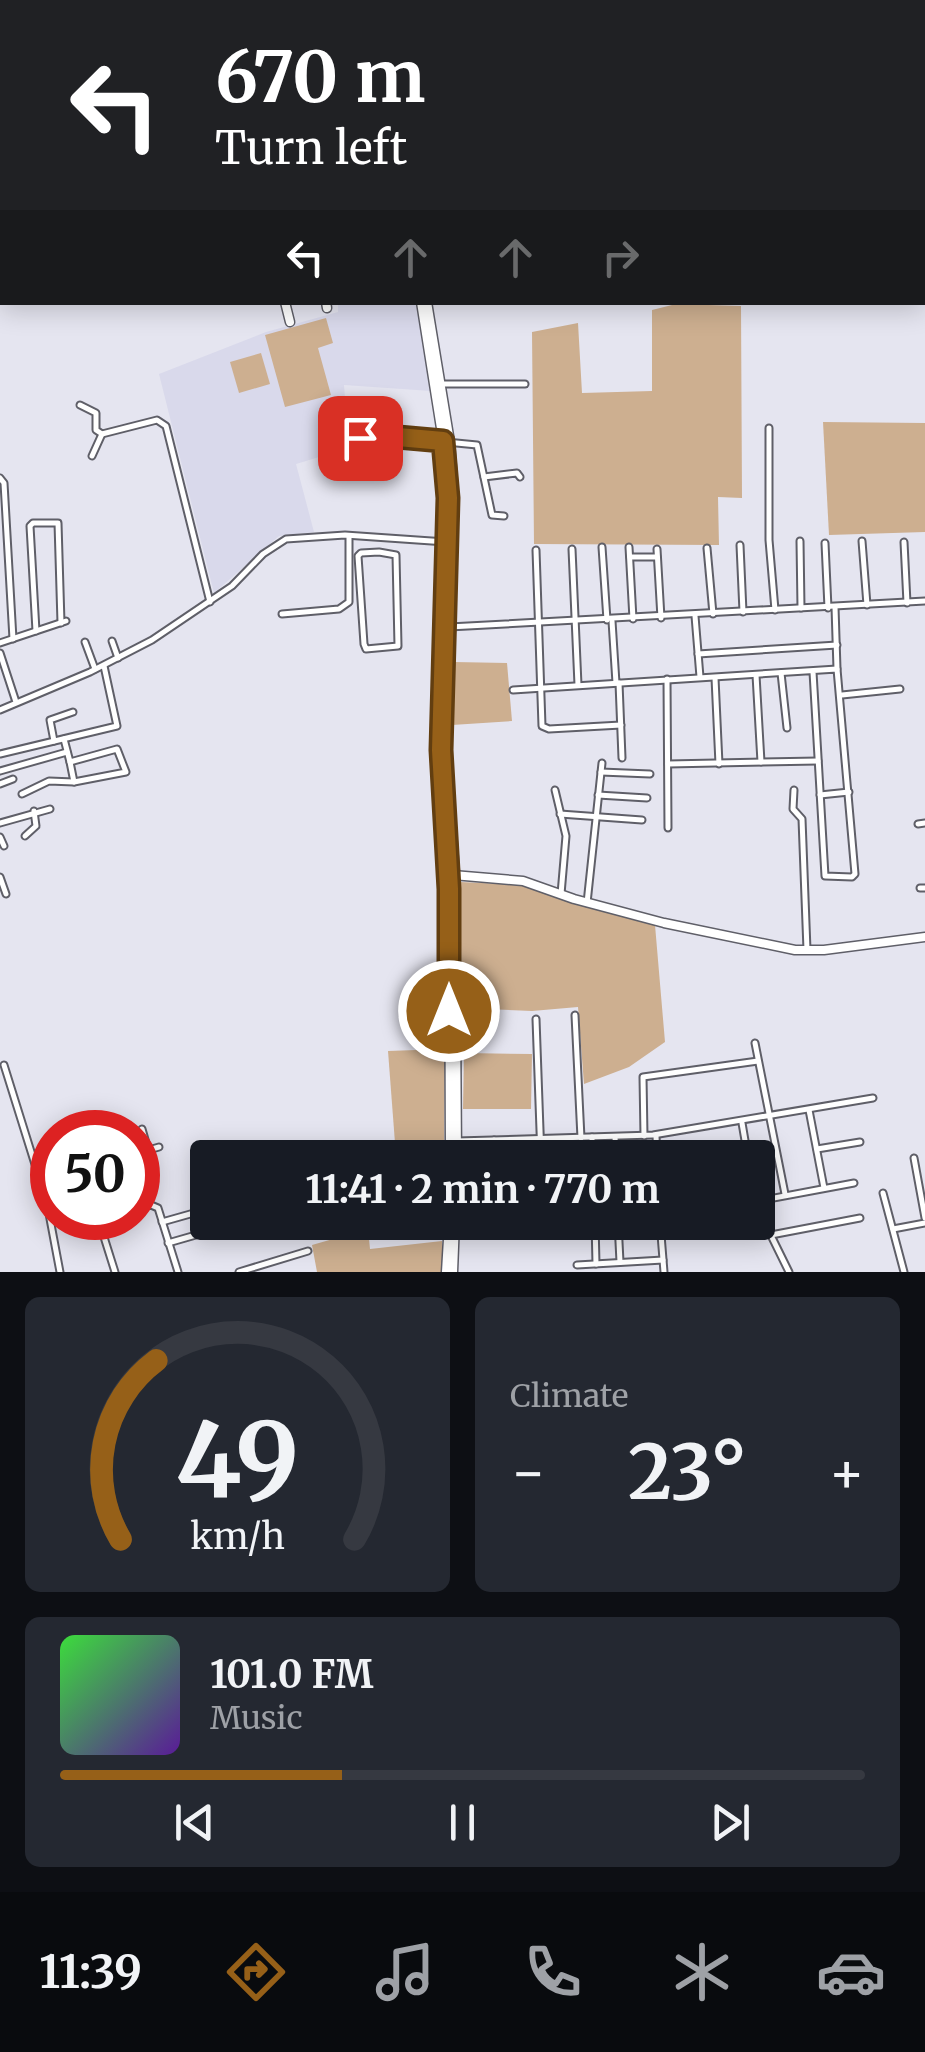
<!DOCTYPE html>
<meta charset="utf-8">
<style>
:root{--surface:#171b24;--page:#242831;--text:#f1f3f6;--muted:#9ea1a6;--line:#363941;--accent:#966018}
body{margin:0;font-family:Merriweather,serif;background:var(--page);color:var(--text);height:100vh;display:flex;flex-direction:column;font-size:38px;white-space:nowrap}
*{box-sizing:border-box;margin:0}
p{font-size:32px;color:var(--muted)}
.icon{flex:none;width:55px;height:55px;fill:none;stroke:currentColor;stroke-width:2;stroke-linecap:round;stroke-linejoin:round}
.map{position:relative;height:1272px;overflow:hidden}
.details{display:flex;flex-direction:column;gap:25px;padding:25px;background:#0d0f14;flex:1}
.details>*{flex:none}
.hud{position:absolute;left:0px;top:0px;width:925px;height:305px;box-shadow:0 5px 25px #0003;background:#202124;color:#fff;overflow:hidden}
.speed{position:absolute;left:30px;top:1110px;display:flex;gap:20px;font-size:50px;font-weight:700;text-align:center}
.speed>*{display:grid;place-content:center;width:130px;height:130px;border-radius:50%;background:var(--surface);box-shadow:0 5px 25px #0003;line-height:1}
.speed .limit{border:15px solid #d22;background:#fff;color:#111}
.pin{position:absolute;display:grid;place-items:center;width:85px;height:85px;color:#fff;margin:-42px;border-radius:20px;box-shadow:0 5px 15px #0006}
.me{position:absolute;width:110px;margin:-55px;rotate:0deg;stroke-linejoin:round;filter:drop-shadow(0 0 8px #0008)}
.turn{display:flex;align-items:center;gap:35px;height:210px;padding:0 50px;font-size:45px}
.turn .icon{width:130px;height:130px;stroke-width:2.5}
.turn b{display:block;font-size:70px;line-height:85px}
.lanes{display:flex;align-items:center;height:95px;padding:0 50px;background:#0003;justify-content:center;gap:50px;direction:ltr}
.lanes .off{opacity:.35}
.big{font-size:75px;font-weight:700;line-height:1.1}
.details .tile{flex:1;display:flex;flex-direction:column;justify-content:center;gap:15px;min-width:0;padding:0 35px;border-radius:15px;background:var(--page)}
.details .dial{align-items:center;gap:0}
.dial svg{height:260px;overflow:visible;fill:none;stroke:var(--line);stroke-width:7;stroke-linecap:round;text-anchor:middle}
.dial text{fill:var(--text);stroke:none}
.song{display:flex;align-items:center;gap:30px}
.cover{width:120px;height:120px;border-radius:15px;background:linear-gradient(135deg,hsl(120 70% 55%),hsl(270 70% 35%))}
.played{height:10px;border-radius:5px;background:linear-gradient(90deg,var(--accent) 35%,var(--line) 35%)}
.keys{display:flex;justify-content:space-around;direction:ltr}
.heat{display:flex;justify-content:space-between;align-items:center;font-size:55px;direction:ltr}
.details .tiles{flex:1;display:grid;gap:25px;grid-template-columns:1fr 1fr}
.tile:last-child{grid-column:span 2}
.trip{position:absolute;left:190px;top:1140px;width:585px;height:100px;border-radius:10px;background:var(--surface);box-shadow:0 5px 25px #0003;font-weight:700;line-height:100px;text-align:center}
.menu{display:flex;height:160px;justify-content:space-around;align-items:center;background:#090b0e;color:var(--muted)}
.menu .icon{width:70px;height:70px}
.menu .on{color:var(--accent)}
.menu b{font-size:45px;color:var(--text)}
.map>svg:first-child{display:block}
</style>
<div class="map">
<svg width="925" height="1272" viewBox="0 0 925 1272">
<rect width="100%" height="100%" fill="#e5e5f0"/>
<polygon fill="#d9d9eb" points="338,303 416,303 431,391 344,385 349,448 296,464 314,532 279,536 214,593 159,374 266,332 338,312"/>
<g fill="#cdaf90">
<polygon points="676,304 741,306 742,498 718,497 719,545 534,544 532,332 578,323 582,393 652,391 652,310"/>
<polygon points="326,318 333,343 318,348 331,395 285,407 265,335"/>
<polygon points="261,353 270,384 239,393 230,362"/>
<polygon points="823,422 925,423 925,532 829,535"/>
<polygon points="454,662 507,663 512,721 452,725"/>
<polygon points="460,882 526,885 655,925 665,1042 629,1067 584,1084 578,1007 532,1011 462,1008"/>
<polygon points="445,1049 444,1140 395,1143 388,1051"/>
<polygon points="464,1053 532,1054 531,1109 463,1109"/>
<polygon points="368,1229 370,1249 442,1241 442,1272 317,1272 312,1245"/>
</g>
<g fill="none" stroke-linecap="round" stroke-linejoin="round">
<g stroke="#5f5f68" stroke-width="9">
<g id="street">
<polyline points="118,0 119,2"/>
<polyline points="143,0 144,2"/>
<polyline points="170,0 171,2"/>
<polyline points="198,0 198,2"/>
<polyline points="226,0 226,2"/>
<polyline points="254,0 254,2"/>
<polyline points="292,0 292,2"/>
<polyline points="441,384 525,384"/>
<polyline points="80,405 96,413 96,430 102,434"/>
<polyline points="769,428 769,540 775,610"/>
<polyline points="360,451 359,436 364,434 477,445 492,515 504,516"/>
<polyline points="92,456 102,434 157,420 166,426 210,602"/>
<polyline points="484,477 517,473 520,477"/>
<polyline points="0,478 4,483 13,639"/>
<polyline points="800,541 801,608"/>
<polyline points="862,541 867,605"/>
<polyline points="904,542 907,603"/>
<polyline points="825,543 828,608"/>
<polyline points="740,545 743,612"/>
<polyline points="602,547 607,620"/>
<polyline points="629,547 633,619"/>
<polyline points="707,548 713,614"/>
<polyline points="572,549 578,685"/>
<polyline points="657,549 661,618"/>
<polyline points="536,550 542,726 549,729 621,725"/>
<polygon points="379,552 396,555 398,646 366,649 364,644 358,556 361,553"/>
<polyline points="630,557 657,557"/>
<polyline points="835,607 837,669"/>
<polyline points="282,614 339,609 349,602 349,536"/>
<polyline points="695,616 700,677"/>
<polyline points="612,621 616,683"/>
<polyline points="449,627 925,601"/>
<polyline points="36,631 30,526 33,523 58,523 61,623"/>
<polyline points="112,641 118,658"/>
<polyline points="85,642 95,669"/>
<polyline points="0,643 66,621"/>
<polyline points="0,653 16,702"/>
<polyline points="698,654 837,645"/>
<polyline points="781,673 787,728"/>
<polyline points="756,675 761,762"/>
<polyline points="715,678 719,764"/>
<polyline points="667,679 668,828"/>
<polyline points="619,683 622,758"/>
<polyline points="513,690 837,669 855,874 852,877 825,876 813,672"/>
<polyline points="842,695 900,689"/>
<polyline points="0,710 90,672 152,640 232,586 263,554 286,539 345,535 446,542"/>
<polyline points="54,741 50,720 73,712"/>
<polyline points="0,754 117,726 104,666"/>
<polyline points="70,762 74,782"/>
<polyline points="668,764 818,761"/>
<polyline points="0,771 67,752"/>
<polyline points="601,772 650,774"/>
<polyline points="0,784 13,779"/>
<polyline points="555,790 566,836 561,894"/>
<polyline points="794,790 793,809 802,819 807,950"/>
<polyline points="22,794 49,781 74,782 126,772 117,749 70,762 64,739"/>
<polyline points="598,795 647,798"/>
<polyline points="820,795 849,792"/>
<polyline points="560,814 642,820"/>
<polyline points="0,823 50,809"/>
<polyline points="918,824 925,823"/>
<polyline points="25,836 36,826 34,811"/>
<polyline points="0,837 4,846"/>
<polyline points="0,877 6,894"/>
<polyline points="920,888 925,888"/>
<polyline points="587,903 602,763"/>
<polyline points="575,1015 581,1138"/>
<polyline points="536,1019 541,1158"/>
<polyline points="755,1043 785,1194"/>
<polyline points="4,1065 47,1203 60,1272"/>
<polyline points="809,1110 824,1188"/>
<polyline points="742,1123 748,1158"/>
<polyline points="142,1129 148,1150"/>
<polyline points="644,1136 643,1077 758,1061"/>
<polyline points="656,1136 657,1158"/>
<polyline points="592,1137 592,1158"/>
<polyline points="615,1137 616,1158"/>
<polyline points="494,1140 495,1158"/>
<polyline points="457,1141 653,1135 873,1098"/>
<polyline points="817,1149 860,1142"/>
<polyline points="314,1152 329,1151 334,1158"/>
<polyline points="138,1153 159,1147"/>
<polyline points="422,1158 422,1145"/>
<polyline points="914,1158 925,1218"/>
<polyline points="883,1193 904,1272"/>
<polyline points="758,1201 854,1183"/>
<polyline points="138,1208 151,1205 158,1208 178,1272"/>
<polyline points="758,1209 789,1272"/>
<polyline points="98,1218 115,1272"/>
<polyline points="162,1222 208,1209"/>
<polyline points="345,1222 347,1232"/>
<polyline points="595,1222 596,1264"/>
<polyline points="618,1222 620,1262"/>
<polyline points="660,1222 664,1272"/>
<polyline points="373,1224 379,1233 447,1227"/>
<polyline points="893,1229 925,1223"/>
<polyline points="771,1235 860,1218"/>
<polyline points="168,1243 241,1222"/>
<polyline points="577,1265 663,1260"/>
<polyline points="239,1272 308,1251"/>
</g>
</g>
<g stroke="#5f5f68" stroke-width="11">
<g id="secondary">
<polyline points="345,0 347,2"/>
<polyline points="353,0 355,2"/>
<polyline points="849,2 852,0"/>
<polyline points="0,221 2,219"/>
<polyline points="285,302 290,322"/>
<polyline points="326,302 327,308"/>
<polyline points="421,302 443,441 448,498 441,750 449,889 450,1158"/>
<polyline points="427,302 450,442 454,497 446,750 455,875 457,1158"/>
<polyline points="453,875 523,881 574,899 664,923 795,950 824,950 925,937"/>
<polyline points="446,1272 449,1222"/>
<polyline points="453,1272 455,1222"/>
</g>
</g>
<use href="#street" stroke="#fff" stroke-width="5"/>
<use href="#secondary" stroke="#fff" stroke-width="8"/>
</g>
<g fill="none" stroke-linecap="round" stroke-linejoin="round">
<g stroke="#623e10" stroke-width="25">
<polyline id="route" points="360,438 364,434 443,441 448,498 441,750 449,889 449,1011"/>
</g>
<use href="#route" stroke="#966018" stroke-width="18"/>
</g>
</svg>
<div class="speed"><div class="limit">50</div></div>
<div class="pin" style="left:360px;top:438px;background:#d93025"><svg class="icon" aria-label="arrive" viewBox="0 0 24 24"><path d="M6 21V4h12l-3 4 3 4H6"/></svg></div>
<svg class="me" style="left:449px;top:1011px" viewBox="-20 -20 40 40"><circle r="17" fill="#966018" stroke="#fff" stroke-width="3"/><path d="M0-11L8 9 0 5-8 9z" fill="#fff"/></svg>
<div class="trip">11:41 · 2 min · 770 m</div>
<div class="hud">
<div class="turn"><svg class="icon" aria-label="left" viewBox="0 0 24 24"><path d="M17 20v-9H6M10 6l-5 5 5 5"/></svg><div><b>670 m</b>Turn left</div></div>
<div class="lanes"><svg class="icon" aria-label="left" viewBox="0 0 24 24"><path d="M17 20v-9H6M10 6l-5 5 5 5"/></svg><svg class="icon off" aria-label="ahead" viewBox="0 0 24 24"><path d="M12 20V5M6 11l6-6 6 6"/></svg><svg class="icon off" aria-label="ahead" viewBox="0 0 24 24"><path d="M12 20V5M6 11l6-6 6 6"/></svg><svg class="icon off" aria-label="right" viewBox="0 0 24 24"><path d="M7 20v-9h11M14 6l5 5-5 5"/></svg></div>
</div>
</div>
<section class="details">
<div class="tiles">
<div class="tile dial"><svg viewBox="0 0 100 80">
<path d="M14 69A42 42 0 1 1 86 69"/>
<path d="M14 69A42 42 0 0 1 25 14" stroke="#966018"/>
<text x="50" y="56" font-size="32" font-weight="700">49</text>
<text x="50" y="72" font-size="11">km/h</text>
</svg></div>
<div class="tile"><p>Climate</p>
<div class="heat"><a>−</a><b class="big">23°</b><a>+</a></div>
</div>
<div class="tile">
<div class="song"><i class="cover"></i><div><b>101.0 FM</b><p>Music</p></div></div>
<div class="played"></div>
<div class="keys"><svg class="icon" aria-label="previous" viewBox="0 0 24 24"><path d="M18 5L8 12l10 7zM5 5v14"/></svg><svg class="icon" aria-label="pause" viewBox="0 0 24 24"><path d="M8 5v14M16 5v14"/></svg><svg class="icon" aria-label="next" viewBox="0 0 24 24"><path d="M6 5l10 7-10 7zM19 5v14"/></svg></div>
</div>
</div>
</section>
<nav class="menu">
<b>11:39</b>
<svg class="icon on" aria-label="directions" viewBox="0 0 24 24"><path d="M12 3l9 9-9 9-9-9zM9 14v-3h6M13 9l2 2-2 2"/></svg>
<svg class="icon" aria-label="music" viewBox="0 0 24 24"><path d="M9 18V5l10-2v13"/><circle cx="6" cy="18" r="3"/><circle cx="16" cy="16" r="3"/></svg>
<svg class="icon" aria-label="phone" viewBox="0 0 24 24"><path d="M5 4h4l2 5-3 2q2 4 5 5l2-3 5 2v4C11 20 4 13 5 4z"/></svg>
<svg class="icon" aria-label="climate" viewBox="0 0 24 24"><path d="M12 3v18M4 7l16 10M4 17L20 7"/></svg>
<svg class="icon" aria-label="car" viewBox="0 0 24 24"><path d="M5 17H2v-5l4-1 3-4h7l3 4 3 1v5h-3M9 17h6M6 11h13"/><circle cx="7" cy="17" r="2"/><circle cx="17" cy="17" r="2"/></svg>
</nav>
